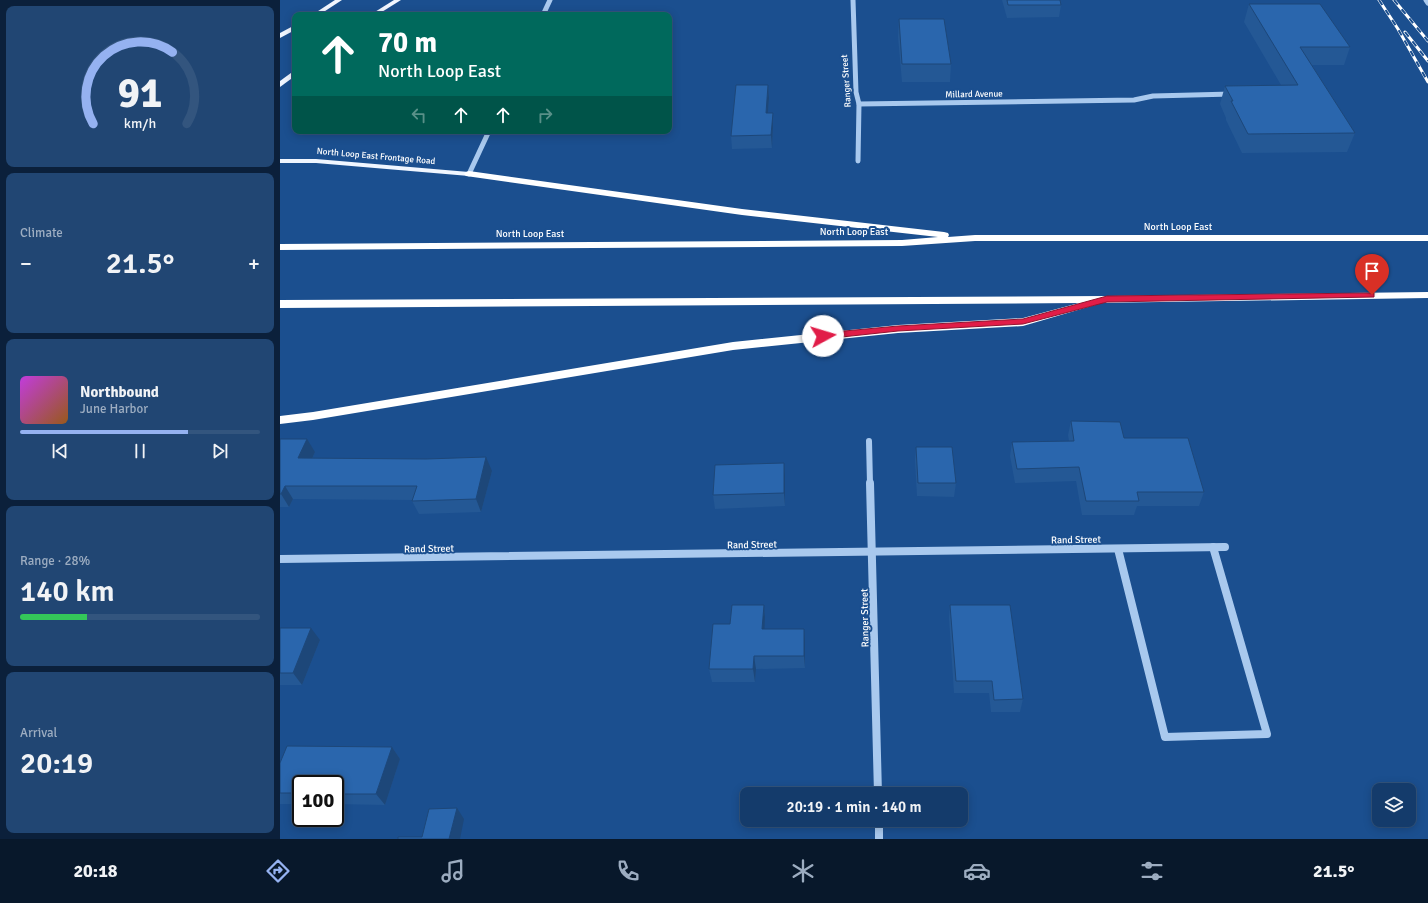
<!DOCTYPE html>
<meta charset="utf-8">
<style>
:root{--surface:#143b6b;--page:#214673;--text:#f1f3f6;--muted:#9dadc1;--line:#33557e;--accent:#95b2f1}
body{margin:0;font-family:Signika,sans-serif;background:var(--page);color:var(--text);height:100vh;display:flex;flex-direction:column;font-size:15px;white-space:nowrap}
*{box-sizing:border-box;margin:0}
p{font-size:13px;color:var(--muted)}
.icon{flex:none;width:22px;height:22px;fill:none;stroke:currentColor;stroke-width:2;stroke-linecap:round;stroke-linejoin:round}
.map{position:relative;flex:1;overflow:hidden}
.panel{display:flex;flex-direction:column;gap:6px;padding:6px;background:#0b203b;width:280px}
.panel>*{flex:none}
.banner{position:absolute;left:12px;top:12px;width:380px;height:122px;border-radius:8px;box-shadow:0 2px 10px #0003,0 0 0 1px var(--line);background:#00695c;color:#fff;overflow:hidden}
.controls{position:absolute;left:1092px;top:783px;display:grid;gap:8px}
.controls a{display:grid;place-items:center;width:44px;height:44px;border-radius:8px;background:var(--surface);box-shadow:0 2px 10px #0003,0 0 0 1px var(--line);font-size:20px}
.speed{position:absolute;left:12px;top:775px;display:flex;gap:8px;font-size:20px;font-weight:700;text-align:center}
.speed>*{display:grid;place-content:center;width:52px;height:52px;border-radius:50%;background:var(--surface);box-shadow:0 2px 10px #0003,0 0 0 1px var(--line);line-height:1}
.speed .limit{border:2px solid #111;border-radius:6px;background:#fff;color:#111}
.pin{position:absolute;display:grid;place-items:center;width:34px;height:34px;color:#fff;margin:-41px -17px;border-radius:50% 50% 50% 0;rotate:-45deg;box-shadow:0 0 4px #0007}
.pin .icon{rotate:45deg}
.me{position:absolute;width:44px;margin:-22px;rotate:84deg;stroke-linejoin:round;filter:drop-shadow(0 0 3px #0008)}
.turn{display:flex;align-items:center;gap:14px;height:84px;padding:0 20px;font-size:18px}
.turn .icon{width:52px;height:52px;stroke-width:2.5}
.turn b{display:block;font-size:28px;line-height:34px}
.lanes{display:flex;align-items:center;height:38px;padding:0 20px;background:#0003;justify-content:center;gap:20px;direction:ltr}
.lanes .off{opacity:.35}
.big{font-size:30px;font-weight:600;line-height:1.1}
.panel .card{flex:1;display:flex;flex-direction:column;justify-content:center;gap:6px;min-width:0;padding:0 14px;border-radius:8px;background:var(--page)}
.panel .dial{align-items:center;gap:0}
.dial svg{height:104px;overflow:visible;fill:none;stroke:var(--line);stroke-width:7;stroke-linecap:round;text-anchor:middle}
.dial text{fill:var(--text);stroke:none}
.song{display:flex;align-items:center;gap:12px}
.cover{width:48px;height:48px;border-radius:6px;background:linear-gradient(135deg,hsl(290 70% 55%),hsl(30 70% 35%))}
.played{height:4px;border-radius:2px;background:linear-gradient(90deg,var(--accent) 70%,var(--line) 70%)}
.keys{display:flex;justify-content:space-around;direction:ltr}
.heat{display:flex;justify-content:space-between;align-items:center;font-size:22px;direction:ltr}
.charge{height:6px;border-radius:3px;background:linear-gradient(90deg,#34c759 28%,var(--line) 0)}
.trip{position:absolute;left:460px;top:787px;width:228px;height:40px;border-radius:8px;background:var(--surface);box-shadow:0 2px 10px #0003,0 0 0 1px var(--line);font-weight:600;line-height:40px;text-align:center}
.dock{display:flex;height:64px;justify-content:space-around;align-items:center;background:#08182b;color:var(--muted)}
.dock .icon{width:28px;height:28px}
.dock .selected{color:var(--accent)}
.dock b{font-size:18px;color:var(--text)}
main{display:flex;flex:1;min-height:0}
.map>svg:first-child{display:block}
</style>
<main>
<section class="panel">
<div class="card dial"><svg viewBox="0 0 100 80">
<path d="M14 69A42 42 0 1 1 86 69"/>
<path d="M14 69A42 42 0 0 1 75 14" stroke="#95b2f1"/>
<text x="50" y="56" font-size="32" font-weight="700">91</text>
<text x="50" y="72" font-size="11">km/h</text>
</svg></div>
<div class="card"><p>Climate</p>
<div class="heat"><a>−</a><b class="big">21.5°</b><a>+</a></div>
</div>
<div class="card">
<div class="song"><i class="cover"></i><div><b>Northbound</b><p>June Harbor</p></div></div>
<div class="played"></div>
<div class="keys"><svg class="icon" aria-label="previous" viewBox="0 0 24 24"><path d="M18 5L8 12l10 7zM5 5v14"/></svg><svg class="icon" aria-label="pause" viewBox="0 0 24 24"><path d="M8 5v14M16 5v14"/></svg><svg class="icon" aria-label="next" viewBox="0 0 24 24"><path d="M6 5l10 7-10 7zM19 5v14"/></svg></div>
</div>
<div class="card"><p>Range · 28%</p><b class="big">140 km</b><div class="charge"></div></div>
<div class="card"><p>Arrival</p><b class="big">20:19</b></div>
</section>
<div class="map">
<svg width="1148" height="839" viewBox="0 0 1148 839">
<rect width="100%" height="100%" fill="#1b4f8f"/>
<g fill="none" stroke-linecap="round" stroke-linejoin="round">
<g stroke="#a9c9ee" stroke-width="5">
<polyline points="573,0 576,92 579,104 578,161"/>
<polyline points="1146,0 1148,3"/>
<polyline points="263,15 270,0"/>
<polyline points="579,104 854,100 873,96 952,94"/>
<polyline points="189,174 209,131"/>
</g>
<polyline stroke="#a9c9ee" stroke-width="6" points="589,441 590,484"/>
<g stroke="#a9c9ee" stroke-width="8">
<polyline points="590,483 598,794"/>
<polyline points="838,549 885,737 987,734 933,547"/>
<polyline points="0,559 945,547"/>
<polyline points="599,820 599,839"/>
</g>
<g fill="#f0f6ff" fill-rule="evenodd">
<polygon points="55,0 62,0 39,15 32,15"/>
<polygon points="114,0 121,0 97,15 90,15"/>
<polygon points="15,25 15,30 0,38 0,33"/>
<polygon points="15,70 15,76 0,87 0,81"/>
<polygon points="0,159 36,159 189,172 193,174 189,176 36,163 0,163"/>
</g>
<g fill="#fff" fill-rule="evenodd">
<polygon points="189,171 462,209 664,232 668,233 669,235 668,237 695,235 1148,235 1148,241 695,241 622,246 0,250 0,244 622,240 658,237 462,215 186,176 184,174 186,172"/>
<polygon points="1148,292 1148,298 816,303 815,305 743,326 618,333 453,350 33,420 0,424 0,416 33,412 453,342 618,325 743,318 799,303 0,308 0,300 827,296"/>
</g>
<g stroke="#fff" stroke-width="3">
<g id="rail">
<polyline points="1099,0 1118,29 1148,82"/>
<polyline points="1114,0 1148,41"/>
<polyline points="1125,32 1148,61"/>
</g>
</g>
<use href="#rail" stroke="#1b4f8f" stroke-width="2" stroke-dasharray="6" stroke-linecap="butt"/>
</g>
<g fill="#245895">
<polygon points="722,0 780,0 781,5 779,17 727,18"/>
<polygon points="969,4 1070,47 1064,65 1032,65 1075,133 1067,152 962,153 946,120 946,118 940,104 945,86 1001,85 964,22"/>
<polygon points="619,19 671,64 670,82 622,82 618,37"/>
<polygon points="488,85 489,98 488,113 493,126 492,148 452,149 451,136"/>
<polygon points="791,421 844,438 924,492 919,506 857,506 854,515 802,515 796,481 735,483 730,456 732,442 789,441 788,435"/>
<polygon points="0,439 35,452 32,459 212,471 201,512 139,514 132,501 132,500 13,499 9,507 0,507"/>
<polygon points="636,447 676,483 674,497 637,496 635,460"/>
<polygon points="504,463 505,476 505,506 435,509 433,495"/>
<polygon points="484,605 485,617 484,629 524,629 525,641 525,668 476,669 475,682 432,682 429,669 450,624"/>
<polygon points="670,605 743,699 740,712 711,712 709,693 674,693 669,618"/>
<polygon points="0,628 40,640 22,685 0,685"/>
<polygon points="112,747 120,759 105,805 55,804 55,784 21,784 21,804 0,804 0,763"/>
</g>
<g fill="#1d4779">
<polygon points="488,85 489,98 487,126 486,113"/>
<polygon points="493,113 493,126 492,148 491,135"/>
<polygon points="27,439 35,452 26,472 18,458"/>
<polygon points="206,457 212,471 201,512 196,499"/>
<polygon points="504,463 505,476 505,506 504,493"/>
<polygon points="5,486 13,499 9,507 1,494"/>
<polygon points="484,605 485,617 484,642 482,629"/>
<polygon points="31,628 40,640 22,685 13,673"/>
<polygon points="524,629 525,641 525,668 524,656"/>
<polygon points="474,656 476,669 475,682 473,669"/>
<polygon points="112,747 120,759 105,805 96,794"/>
<polygon points="177,808 184,819 180,839 169,839"/>
</g>
<g fill="#2a66ad" stroke="#1d4779">
<polygon points="727,0 780,0 781,5 728,5"/>
<polygon points="969,4 1040,4 1070,47 1020,47 1075,133 968,134 951,101 953,101 945,86 1018,85"/>
<polygon points="619,19 664,19 671,64 622,64"/>
<polygon points="456,85 488,85 486,113 493,113 491,135 451,136"/>
<polygon points="791,421 840,422 844,438 908,438 924,492 857,492 859,501 806,501 799,467 737,469 732,442 794,441"/>
<polygon points="0,439 27,439 18,458 146,459 206,457 196,499 132,501 137,486 5,486 1,494 0,494"/>
<polygon points="636,447 672,447 676,483 638,483"/>
<polygon points="504,463 504,493 433,495 435,465"/>
<polygon points="452,605 484,605 482,629 524,629 524,656 474,656 473,669 429,669 433,624 450,624"/>
<polygon points="670,605 730,605 743,699 714,700 712,681 676,681"/>
<polygon points="0,628 31,628 13,673 0,673"/>
<polygon points="7,746 112,747 96,794 55,794 55,784 21,784 21,793 0,793 0,763"/>
<polygon points="177,808 169,839 118,839 118,837 142,837 149,809"/>
</g>
<polygon fill="#e11d48" stroke="#92132f" points="1092,293 1094,293 1094,297 827,302 743,324 618,331 543,339 538,336 543,333 618,326 743,319 827,296"/>
<g text-anchor="middle" stroke-width="4" stroke-linejoin="round" paint-order="stroke">
<g font-size="9" fill="#fff" stroke="#1b4f8f">
<text transform="translate(566 81) rotate(-94)" y="3">Ranger Street</text>
<text transform="translate(694 94) rotate(-1)" y="3">Millard Avenue</text>
<text transform="translate(96 156) rotate(5)" y="3">North Loop East Frontage Road</text>
</g>
<g font-size="10" fill="#fff" stroke="#1b4f8f">
<text x="898" y="230">North Loop East</text>
<text x="574" y="235">North Loop East</text>
<text x="250" y="237">North Loop East</text>
<text transform="translate(796 539) rotate(-1)" y="4">Rand Street</text>
<text transform="translate(472 544) rotate(-1)" y="4">Rand Street</text>
<text transform="translate(149 548) rotate(-1)" y="4">Rand Street</text>
<text transform="translate(584 618) rotate(-91)" y="4">Ranger Street</text>
</g>
</g>
</svg>
<div class="controls">
<a><svg class="icon" aria-label="layers" viewBox="0 0 24 24"><path d="M12 4l9 5-9 5-9-5zM3 14l9 5 9-5"/></svg></a>
</div>
<div class="speed"><div class="limit">100</div></div>
<div class="pin" style="left:1092px;top:295px;background:#d93025"><svg class="icon" aria-label="arrive" viewBox="0 0 24 24"><path d="M6 21V4h12l-3 4 3 4H6"/></svg></div>
<svg class="me" style="left:543px;top:336px" viewBox="-20 -20 40 40"><circle r="19" fill="#fff"/><path d="M0-13L10 11 0 6-10 11z" fill="#e11d48"/></svg>
<div class="trip">20:19 · 1 min · 140 m</div>
<div class="banner">
<div class="turn"><svg class="icon" aria-label="ahead" viewBox="0 0 24 24"><path d="M12 20V5M6 11l6-6 6 6"/></svg><div><b>70 m</b>North Loop East</div></div>
<div class="lanes"><svg class="icon off" aria-label="left" viewBox="0 0 24 24"><path d="M17 20v-9H6M10 6l-5 5 5 5"/></svg><svg class="icon" aria-label="ahead" viewBox="0 0 24 24"><path d="M12 20V5M6 11l6-6 6 6"/></svg><svg class="icon" aria-label="ahead" viewBox="0 0 24 24"><path d="M12 20V5M6 11l6-6 6 6"/></svg><svg class="icon off" aria-label="right" viewBox="0 0 24 24"><path d="M7 20v-9h11M14 6l5 5-5 5"/></svg></div>
</div>
</div>
</main>
<nav class="dock">
<b>20:18</b>
<svg class="icon selected" aria-label="directions" viewBox="0 0 24 24"><path d="M12 3l9 9-9 9-9-9zM9 14v-3h6M13 9l2 2-2 2"/></svg>
<svg class="icon" aria-label="music" viewBox="0 0 24 24"><path d="M9 18V5l10-2v13"/><circle cx="6" cy="18" r="3"/><circle cx="16" cy="16" r="3"/></svg>
<svg class="icon" aria-label="phone" viewBox="0 0 24 24"><path d="M5 4h4l2 5-3 2q2 4 5 5l2-3 5 2v4C11 20 4 13 5 4z"/></svg>
<svg class="icon" aria-label="climate" viewBox="0 0 24 24"><path d="M12 3v18M4 7l16 10M4 17L20 7"/></svg>
<svg class="icon" aria-label="car" viewBox="0 0 24 24"><path d="M5 17H2v-5l4-1 3-4h7l3 4 3 1v5h-3M9 17h6M6 11h13"/><circle cx="7" cy="17" r="2"/><circle cx="17" cy="17" r="2"/></svg>
<svg class="icon" aria-label="filters" viewBox="0 0 24 24"><path d="M4 7h16M4 17h16"/><circle cx="9" cy="7" r="2"/><circle cx="15" cy="17" r="2"/></svg>
<b>21.5°</b>
</nav>
